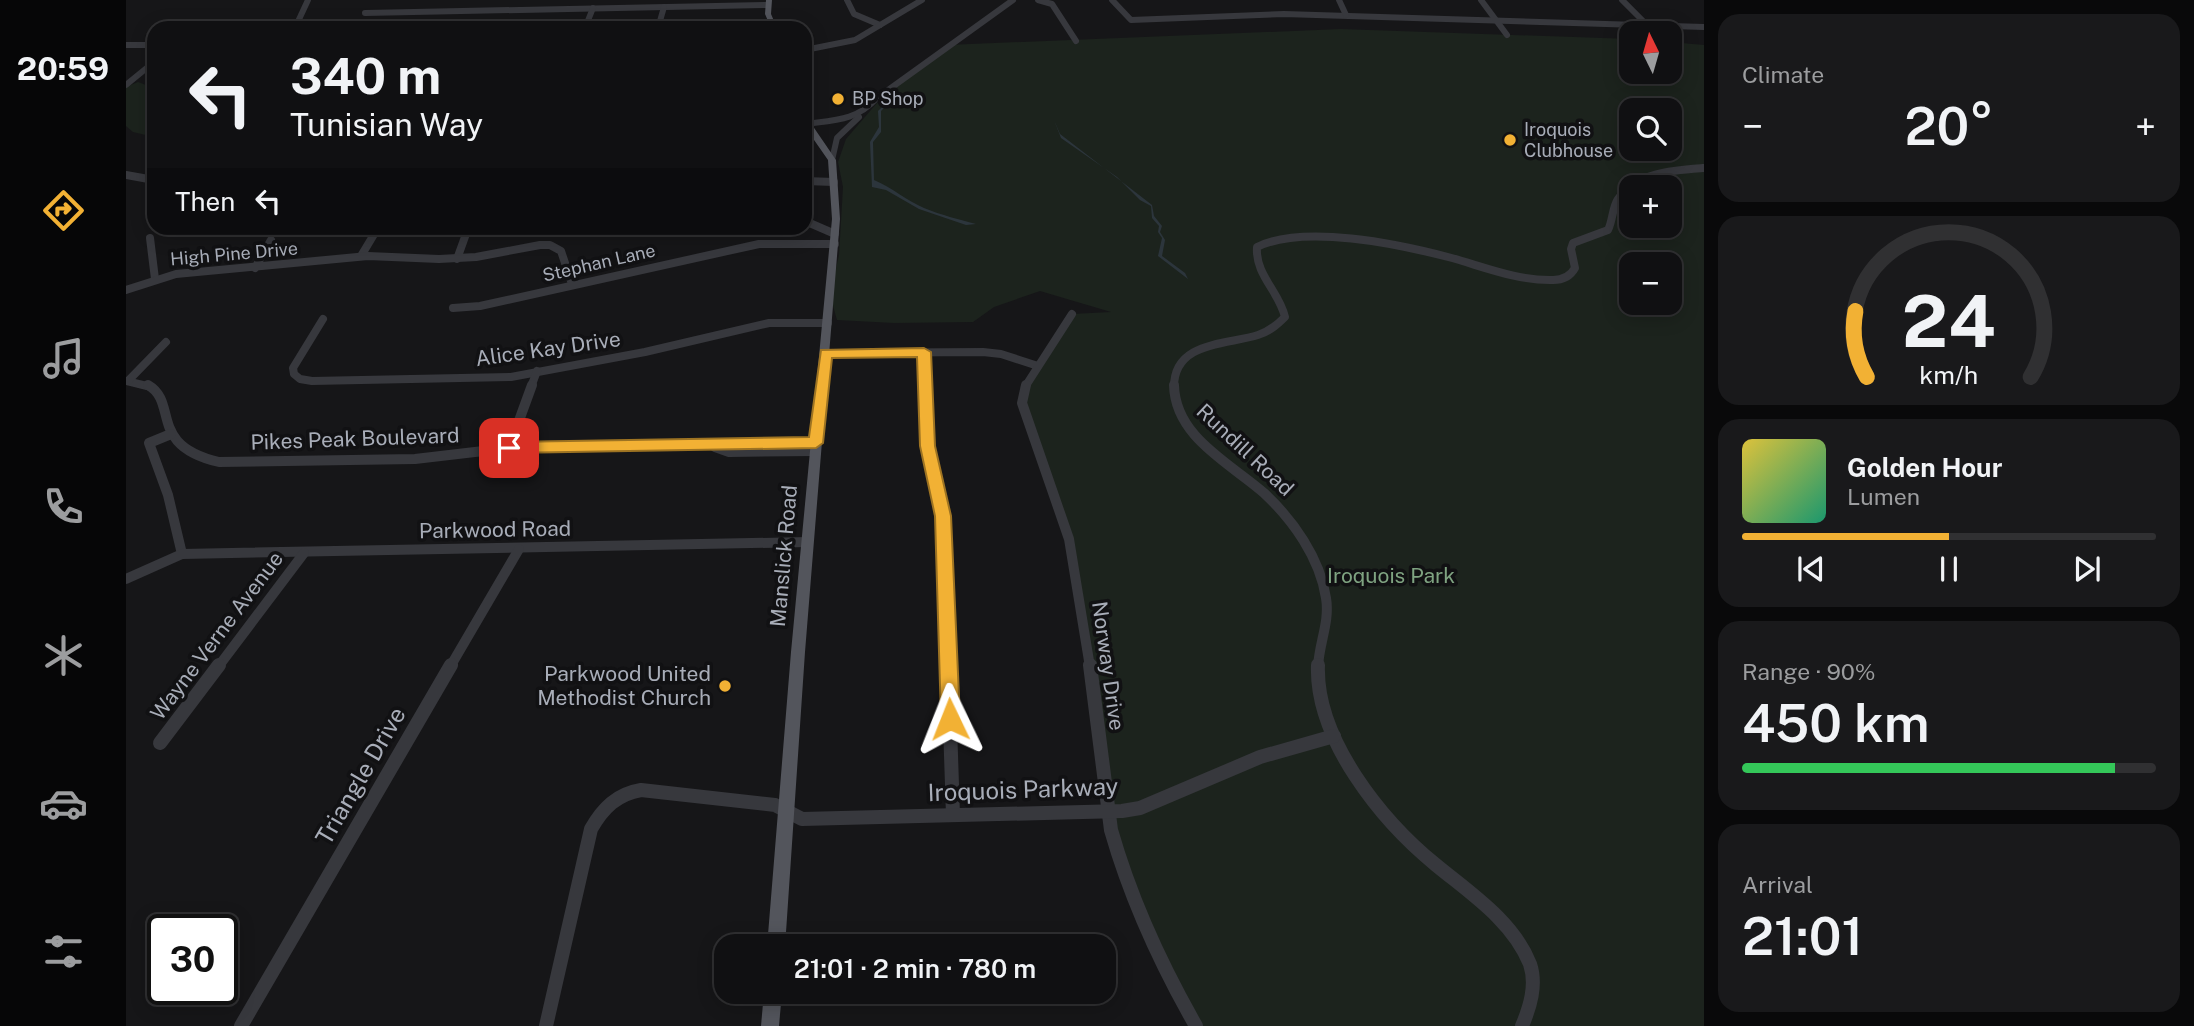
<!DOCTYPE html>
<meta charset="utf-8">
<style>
:root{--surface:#101012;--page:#19191b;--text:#f1f3f6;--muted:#9c9d9f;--line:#303032;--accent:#f2b134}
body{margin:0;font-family:"Public Sans",sans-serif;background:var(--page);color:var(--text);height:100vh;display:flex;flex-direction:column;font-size:26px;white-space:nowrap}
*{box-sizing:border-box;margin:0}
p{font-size:23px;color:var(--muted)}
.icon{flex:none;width:38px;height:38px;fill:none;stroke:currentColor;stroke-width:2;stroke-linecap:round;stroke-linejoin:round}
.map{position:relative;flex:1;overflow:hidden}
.sheet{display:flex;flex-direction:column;gap:14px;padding:14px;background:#09090a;width:490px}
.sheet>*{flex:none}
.top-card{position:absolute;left:21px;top:21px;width:665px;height:214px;border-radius:21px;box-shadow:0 4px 18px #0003,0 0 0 2px var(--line);background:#101012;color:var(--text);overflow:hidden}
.needle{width:46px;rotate:355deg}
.buttons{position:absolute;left:1493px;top:21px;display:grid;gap:14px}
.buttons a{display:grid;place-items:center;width:63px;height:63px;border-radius:14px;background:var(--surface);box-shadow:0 4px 18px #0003,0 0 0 2px var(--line);font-size:35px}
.speed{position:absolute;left:21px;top:914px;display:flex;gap:14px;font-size:35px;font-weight:700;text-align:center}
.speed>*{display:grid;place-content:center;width:91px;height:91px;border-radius:50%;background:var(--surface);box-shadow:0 4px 18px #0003,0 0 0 2px var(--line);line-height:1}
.speed .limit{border:4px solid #111;border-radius:10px;background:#fff;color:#111}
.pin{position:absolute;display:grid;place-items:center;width:60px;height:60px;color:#fff;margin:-30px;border-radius:14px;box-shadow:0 4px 10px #0006}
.me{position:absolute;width:77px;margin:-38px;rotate:358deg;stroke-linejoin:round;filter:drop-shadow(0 0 5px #0008)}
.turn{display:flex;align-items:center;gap:24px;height:147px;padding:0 28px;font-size:32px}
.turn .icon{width:91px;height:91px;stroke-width:2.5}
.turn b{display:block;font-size:49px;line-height:60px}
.then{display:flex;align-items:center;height:66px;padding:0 28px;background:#0003;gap:14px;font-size:26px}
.big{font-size:52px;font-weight:600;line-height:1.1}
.sheet .tile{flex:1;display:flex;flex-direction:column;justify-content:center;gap:10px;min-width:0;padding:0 24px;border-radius:21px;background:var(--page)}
.sheet .dial{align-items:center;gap:0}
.dial svg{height:182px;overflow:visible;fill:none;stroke:var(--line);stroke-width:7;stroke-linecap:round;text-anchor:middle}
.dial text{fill:var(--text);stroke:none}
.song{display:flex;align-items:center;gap:21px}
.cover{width:84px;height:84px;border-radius:10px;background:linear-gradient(135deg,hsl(50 70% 55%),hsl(160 70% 35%))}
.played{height:7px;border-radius:4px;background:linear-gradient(90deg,var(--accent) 50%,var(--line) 50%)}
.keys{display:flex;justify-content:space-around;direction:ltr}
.heat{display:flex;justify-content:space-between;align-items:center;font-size:38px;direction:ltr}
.charge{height:10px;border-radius:5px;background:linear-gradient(90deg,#34c759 90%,var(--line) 0)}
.trip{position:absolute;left:588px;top:934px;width:402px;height:70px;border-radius:21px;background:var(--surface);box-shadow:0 4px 18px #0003,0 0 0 2px var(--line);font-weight:600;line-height:70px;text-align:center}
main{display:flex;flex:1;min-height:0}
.dock{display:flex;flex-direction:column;width:126px;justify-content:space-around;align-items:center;background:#060607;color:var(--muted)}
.dock .icon{width:49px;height:49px}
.dock .active{color:var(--accent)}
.dock b{font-size:32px;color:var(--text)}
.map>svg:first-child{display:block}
</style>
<main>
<nav class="dock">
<b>20:59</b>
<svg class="icon active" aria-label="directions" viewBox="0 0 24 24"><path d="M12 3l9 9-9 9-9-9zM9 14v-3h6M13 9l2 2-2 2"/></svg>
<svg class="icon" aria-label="music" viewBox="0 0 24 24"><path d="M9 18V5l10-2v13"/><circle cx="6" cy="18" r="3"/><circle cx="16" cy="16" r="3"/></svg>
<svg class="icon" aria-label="phone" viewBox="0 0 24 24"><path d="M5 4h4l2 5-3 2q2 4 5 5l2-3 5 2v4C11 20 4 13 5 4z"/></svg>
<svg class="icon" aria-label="climate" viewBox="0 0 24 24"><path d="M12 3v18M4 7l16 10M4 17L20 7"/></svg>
<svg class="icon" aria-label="car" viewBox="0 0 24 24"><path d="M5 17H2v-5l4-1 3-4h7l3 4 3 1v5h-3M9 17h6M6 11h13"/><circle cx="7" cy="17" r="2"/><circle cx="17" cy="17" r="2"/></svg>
<svg class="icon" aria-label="filters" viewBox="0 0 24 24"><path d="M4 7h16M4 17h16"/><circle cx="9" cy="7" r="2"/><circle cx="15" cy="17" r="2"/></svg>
</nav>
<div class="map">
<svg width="1578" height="1026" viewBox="0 0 1578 1026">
<rect width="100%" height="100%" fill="#161618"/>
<g fill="#1c231d" fill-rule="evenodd">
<path d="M1215,29L1505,39V72H1544V42L1578,45V1026H1070L993,852L943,539L899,413L904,378L946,314L985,312L914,291L868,307L847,322L768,323L711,320L704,295L713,255L717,187L712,162L720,139L757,96L821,45ZM1505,110H1544V149H1505ZM1505,187H1544V226H1505ZM1505,264H1544V303H1505Z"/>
<polygon points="12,82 28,88 28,137 7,132 0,126 0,87"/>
</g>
<g fill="#2c353c">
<path d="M769,95H771L755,111V132L747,142L748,180C767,188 781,201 798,208C815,215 835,220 850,224L840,225L793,209L760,190L746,187L744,142L753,127L752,111Z"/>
<polygon points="928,120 934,134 1026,205 1028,216 1036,226 1034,232 1039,240 1036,256 1059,273 1062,279 1032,256 1036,238 1032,232 1033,226 1026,218 1025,206 1014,200 991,177 935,138"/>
</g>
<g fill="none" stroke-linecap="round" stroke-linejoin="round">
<g stroke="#37383d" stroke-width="6">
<polyline points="721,0 728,14 754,25"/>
<polyline points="912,0 926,4 950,41"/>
<polyline points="986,0 1005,20 1158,14 1578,27"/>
<polyline points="1213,0 1220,15"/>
<polyline points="1355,0 1381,35"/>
<polyline points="1496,0 1524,28"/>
<polyline points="239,13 642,5"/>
<polyline points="169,28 182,0"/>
<polyline points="459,28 467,8"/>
<polyline points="532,28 538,7"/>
<polyline points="0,45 28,45"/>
<polyline points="679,50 729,40 796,0"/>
<polyline points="0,85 28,62"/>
<path d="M679,124C709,120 730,121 751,98L887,0"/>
<polyline points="706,160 711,138 733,117"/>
<polyline points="1558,170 1578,168"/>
</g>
<g stroke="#37383d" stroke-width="8">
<polyline points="0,175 28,180"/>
<polyline points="679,181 708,182"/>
<polyline points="679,221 709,234"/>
<polyline points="24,238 29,279"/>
<polyline points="235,256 250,231"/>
<polyline points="331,259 340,234"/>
<polyline points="129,268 145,240"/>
<polyline points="0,290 50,274 242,256 313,259 350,257 414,245 424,245 435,251 446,284"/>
<polyline points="327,308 354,306 633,244 709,244"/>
<polyline points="197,319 167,368 168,374 174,379 186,381 385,377 519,352 643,323 702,323"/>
<polyline points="798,352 799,387"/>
<polyline points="700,353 857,352 875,354 912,366"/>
<polyline points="0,381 25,387"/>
<polyline points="2,381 40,342"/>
<polyline points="405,387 411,371"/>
<polyline points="899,387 946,314"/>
<path d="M1048,387C1048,341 1101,345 1132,335C1144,331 1151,325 1159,317C1153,291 1129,275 1131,247C1178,224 1272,244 1322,257C1356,266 1391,281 1427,280C1437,280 1444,277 1449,268L1445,249L1447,243L1482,230C1487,220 1486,208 1492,199C1510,172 1549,170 1577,168"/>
</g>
<g stroke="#37383d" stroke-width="10">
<path d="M22,385C53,403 21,445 93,462L289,459L383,448L690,443"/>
<polyline points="799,385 801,446 817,516 822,667"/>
<polyline points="900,385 896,403 943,539 964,667"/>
<path d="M1048,385C1049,437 1104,463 1138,493C1167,520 1194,558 1200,598C1204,622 1193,643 1192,667"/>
<polyline points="45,434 23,443 42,495 56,554"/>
<polyline points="589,447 603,452 689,451"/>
<polyline points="383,448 406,385"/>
<polyline points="0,579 56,554 682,542"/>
<polyline points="92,667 178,553"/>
<polyline points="324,667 393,549"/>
</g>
<g stroke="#37383d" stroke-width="14">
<polyline points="822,665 827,815"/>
<path d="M964,665L985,830C1005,900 1034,963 1070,1026"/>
<path d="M1192,665C1189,739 1256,821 1310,865C1344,893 1387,921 1404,964C1411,985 1404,1007 1396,1026"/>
<polyline points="34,743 93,665"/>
<polyline points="115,1026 325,665"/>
<path d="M420,1026L465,829C477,808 491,794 515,790L649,805L676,819L996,811L1014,808L1134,757L1208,736"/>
</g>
<g fill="#53555c" fill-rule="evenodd">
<polygon points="640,0 646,0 645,14 651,28 645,28 639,14"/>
<polygon points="679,119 682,119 710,160 714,219 679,652 659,947 641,947 665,652 706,219 702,160 679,127"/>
<polygon points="638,992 656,992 653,1026 635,1026"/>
</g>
</g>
<polygon fill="#f2b134" stroke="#9d7322" stroke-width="2" points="798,348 805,352 809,446 825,516 834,719 831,725 824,728 817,725 815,719 809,516 794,446 791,357 706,358 697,443 690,448 383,453 375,448 383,442 683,437 695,350"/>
<g fill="#f2b134" stroke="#111113" stroke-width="2.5">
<circle cx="712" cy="99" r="7"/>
<circle cx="1384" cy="140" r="7"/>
<circle cx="599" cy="686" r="7"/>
</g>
<g text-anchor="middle" stroke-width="7" stroke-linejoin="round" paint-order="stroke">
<g font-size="18" fill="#a8adb8" stroke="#111113" text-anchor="start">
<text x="726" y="105">BP Shop</text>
<text x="1398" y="136">Iroquois<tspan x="1398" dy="21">Clubhouse</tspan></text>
</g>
<g font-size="18" fill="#a8adb8" stroke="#111113">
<text transform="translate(108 254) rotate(-5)" y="6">High Pine Drive</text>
<text transform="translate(473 263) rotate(-13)" y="6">Stephan Lane</text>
</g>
<g font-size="21" fill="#a8adb8" stroke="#111113">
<text transform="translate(422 349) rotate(-8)" y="7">Alice Kay Drive</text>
<text transform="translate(229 439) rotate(-2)" y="7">Pikes Peak Boulevard</text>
<text transform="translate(1119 450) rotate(43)" y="7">Rundill Road</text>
<text transform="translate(369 530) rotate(-1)" y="7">Parkwood Road</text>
<text transform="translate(658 556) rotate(-85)" y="7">Manslick Road</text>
<text transform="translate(91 636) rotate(-53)" y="7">Wayne Verne Avenue</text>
<text transform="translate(982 666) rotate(82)" y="7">Norway Drive</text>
</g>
<g font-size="21" fill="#7fa381" stroke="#111113">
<text x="1265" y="583">Iroquois Park</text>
</g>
<g font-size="21" fill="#a8adb8" stroke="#111113" text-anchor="end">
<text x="585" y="681">Parkwood United<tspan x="585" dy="24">Methodist Church</tspan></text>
</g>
<g font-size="24" fill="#a8adb8" stroke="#111113">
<text transform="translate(235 776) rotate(-60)" y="8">Triangle Drive</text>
<text transform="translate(897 790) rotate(-2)" y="8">Iroquois Parkway</text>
</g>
</g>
</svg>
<div class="buttons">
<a><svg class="needle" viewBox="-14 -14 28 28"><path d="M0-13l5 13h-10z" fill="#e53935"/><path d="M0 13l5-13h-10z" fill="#9c9d9f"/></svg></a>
<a><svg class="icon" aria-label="search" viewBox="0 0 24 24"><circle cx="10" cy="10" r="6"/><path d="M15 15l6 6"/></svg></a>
<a>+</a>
<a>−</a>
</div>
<div class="speed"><div class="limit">30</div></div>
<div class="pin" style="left:383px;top:448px;background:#d93025"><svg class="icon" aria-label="arrive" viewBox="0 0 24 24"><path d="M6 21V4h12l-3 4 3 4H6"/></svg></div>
<svg class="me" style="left:824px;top:719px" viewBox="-20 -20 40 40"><path d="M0-17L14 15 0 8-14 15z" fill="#f2b134" stroke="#fff" stroke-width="4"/></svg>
<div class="trip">21:01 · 2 min · 780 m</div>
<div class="top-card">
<div class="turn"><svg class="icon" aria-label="left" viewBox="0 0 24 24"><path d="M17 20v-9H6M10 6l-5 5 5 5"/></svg><div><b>340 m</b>Tunisian Way</div></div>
<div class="then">Then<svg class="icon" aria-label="left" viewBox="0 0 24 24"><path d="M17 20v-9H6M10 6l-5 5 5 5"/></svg></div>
</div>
</div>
<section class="sheet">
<div class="tile"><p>Climate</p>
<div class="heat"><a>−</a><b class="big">20°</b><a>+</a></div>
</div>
<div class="tile dial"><svg viewBox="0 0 100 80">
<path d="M14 69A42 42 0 1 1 86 69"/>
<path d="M14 69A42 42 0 0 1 9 40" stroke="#f2b134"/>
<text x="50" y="56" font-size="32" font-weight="700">24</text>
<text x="50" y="72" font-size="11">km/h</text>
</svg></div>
<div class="tile">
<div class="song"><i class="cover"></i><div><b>Golden Hour</b><p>Lumen</p></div></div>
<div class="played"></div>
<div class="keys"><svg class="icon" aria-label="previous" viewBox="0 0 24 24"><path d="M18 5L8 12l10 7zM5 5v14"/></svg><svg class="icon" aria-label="pause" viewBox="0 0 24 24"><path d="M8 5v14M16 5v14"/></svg><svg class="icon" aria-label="next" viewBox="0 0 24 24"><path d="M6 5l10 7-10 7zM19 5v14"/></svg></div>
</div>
<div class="tile"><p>Range · 90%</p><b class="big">450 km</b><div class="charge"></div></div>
<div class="tile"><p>Arrival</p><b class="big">21:01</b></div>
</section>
</main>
